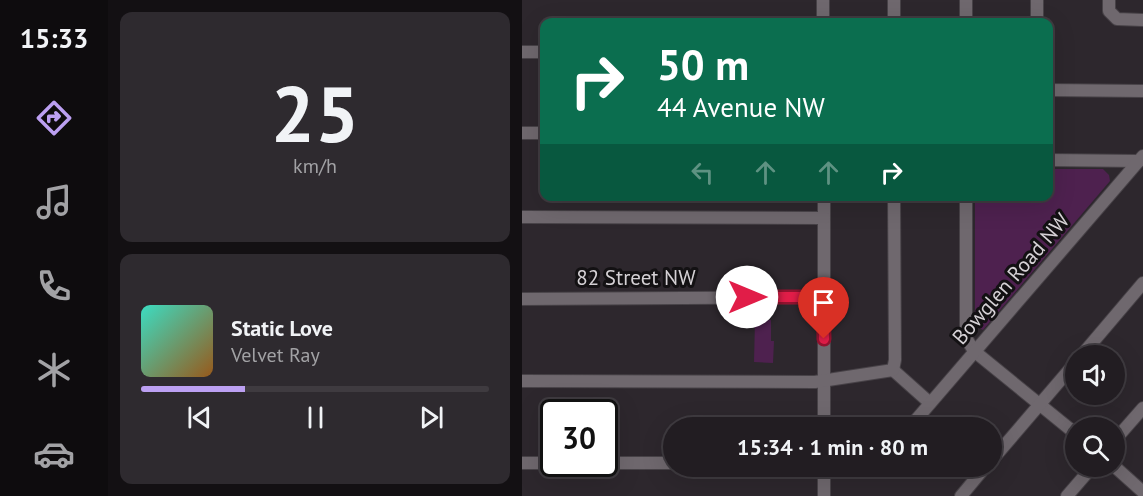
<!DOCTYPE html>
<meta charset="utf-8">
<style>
:root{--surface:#221d22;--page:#2e2a2f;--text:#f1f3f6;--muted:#a2a2a5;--line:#3f3b40;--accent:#bca0f2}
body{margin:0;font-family:"PT Sans",sans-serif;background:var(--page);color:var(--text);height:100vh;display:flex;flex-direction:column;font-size:22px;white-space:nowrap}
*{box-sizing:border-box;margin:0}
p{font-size:20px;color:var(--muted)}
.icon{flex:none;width:33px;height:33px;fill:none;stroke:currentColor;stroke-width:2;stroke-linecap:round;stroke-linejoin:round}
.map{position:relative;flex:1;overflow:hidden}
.sheet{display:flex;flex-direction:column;gap:12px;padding:12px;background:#131013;width:414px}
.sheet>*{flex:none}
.guide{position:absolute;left:18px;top:18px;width:513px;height:183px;border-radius:12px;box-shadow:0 6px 24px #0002,0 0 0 2px var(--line);background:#0b6e4f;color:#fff;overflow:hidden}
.buttons{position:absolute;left:543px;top:345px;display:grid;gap:12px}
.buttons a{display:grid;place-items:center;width:60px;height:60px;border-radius:50%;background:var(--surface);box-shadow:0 6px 24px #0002,0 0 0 2px var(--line);font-size:30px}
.speed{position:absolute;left:18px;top:399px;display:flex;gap:12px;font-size:30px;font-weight:700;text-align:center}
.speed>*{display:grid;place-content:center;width:78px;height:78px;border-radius:50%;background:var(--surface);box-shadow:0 6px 24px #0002,0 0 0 2px var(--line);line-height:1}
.speed .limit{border:3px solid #111;border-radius:9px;background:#fff;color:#111}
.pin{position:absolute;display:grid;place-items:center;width:51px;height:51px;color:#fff;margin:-62px -26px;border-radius:50% 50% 50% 0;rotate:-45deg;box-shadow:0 0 6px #0007}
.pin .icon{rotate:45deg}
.me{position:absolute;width:66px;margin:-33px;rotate:90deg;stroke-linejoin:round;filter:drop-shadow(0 0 4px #0008)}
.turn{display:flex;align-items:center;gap:21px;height:126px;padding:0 18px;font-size:27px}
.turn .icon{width:78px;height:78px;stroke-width:2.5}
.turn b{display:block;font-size:42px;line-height:51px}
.lanes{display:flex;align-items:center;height:57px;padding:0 18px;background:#0003;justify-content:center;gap:30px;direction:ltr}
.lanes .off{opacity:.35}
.sheet .card{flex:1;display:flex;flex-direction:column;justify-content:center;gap:9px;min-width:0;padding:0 21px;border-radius:12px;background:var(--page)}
.sheet .dial{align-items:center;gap:0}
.dial b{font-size:78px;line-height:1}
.song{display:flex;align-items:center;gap:18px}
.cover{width:72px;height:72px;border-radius:9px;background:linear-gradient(135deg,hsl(170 70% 55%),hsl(30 70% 35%))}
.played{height:6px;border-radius:3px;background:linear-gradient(90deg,var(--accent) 30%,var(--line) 30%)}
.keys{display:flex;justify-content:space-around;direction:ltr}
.trip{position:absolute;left:141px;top:417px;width:339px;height:60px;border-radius:30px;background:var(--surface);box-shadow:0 6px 24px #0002,0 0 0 2px var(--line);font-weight:700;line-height:60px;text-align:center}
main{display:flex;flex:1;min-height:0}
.tabs{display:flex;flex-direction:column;width:108px;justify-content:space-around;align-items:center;background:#0e0c0e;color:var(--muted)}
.tabs .icon{width:42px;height:42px}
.tabs .active{color:var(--accent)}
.tabs b{font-size:27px;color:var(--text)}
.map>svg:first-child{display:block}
</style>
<main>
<nav class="tabs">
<b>15:33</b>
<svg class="icon active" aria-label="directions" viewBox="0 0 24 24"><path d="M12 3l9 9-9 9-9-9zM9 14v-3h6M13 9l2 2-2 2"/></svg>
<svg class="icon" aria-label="music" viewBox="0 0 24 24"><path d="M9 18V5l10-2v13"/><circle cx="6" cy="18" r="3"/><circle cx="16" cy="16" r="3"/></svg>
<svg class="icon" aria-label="phone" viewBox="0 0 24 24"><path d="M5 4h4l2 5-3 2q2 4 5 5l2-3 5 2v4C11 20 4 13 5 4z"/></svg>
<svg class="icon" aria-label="climate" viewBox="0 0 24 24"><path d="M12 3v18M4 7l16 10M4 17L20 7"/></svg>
<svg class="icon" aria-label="car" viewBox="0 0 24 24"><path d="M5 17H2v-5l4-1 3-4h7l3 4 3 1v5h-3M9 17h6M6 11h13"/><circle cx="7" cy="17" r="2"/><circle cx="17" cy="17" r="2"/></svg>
</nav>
<section class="sheet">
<div class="card dial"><b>25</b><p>km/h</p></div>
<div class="card">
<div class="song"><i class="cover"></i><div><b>Static Love</b><p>Velvet Ray</p></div></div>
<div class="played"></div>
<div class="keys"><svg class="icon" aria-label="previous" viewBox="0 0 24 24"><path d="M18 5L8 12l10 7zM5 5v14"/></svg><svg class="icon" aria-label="pause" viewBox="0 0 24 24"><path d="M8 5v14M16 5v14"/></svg><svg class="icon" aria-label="next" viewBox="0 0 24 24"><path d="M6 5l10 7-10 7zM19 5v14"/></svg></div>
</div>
</section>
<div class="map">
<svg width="621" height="496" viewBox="0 0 621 496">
<rect width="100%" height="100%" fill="#2d272d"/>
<g fill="#4e214f">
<polygon points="527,169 581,169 587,175 588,181 461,330 453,326 453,197 526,196"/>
<polygon points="233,320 249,320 249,341 252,341 251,363 232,362"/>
</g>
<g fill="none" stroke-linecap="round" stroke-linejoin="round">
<g stroke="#474247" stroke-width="14">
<g id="minor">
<polyline points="301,0 301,22"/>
<polyline points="515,0 515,22"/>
<polyline points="587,0 587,11 595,19 621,20"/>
<polyline points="372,22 372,0"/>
<polyline points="444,22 444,0"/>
<polyline points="0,52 22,52"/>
<polyline points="526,90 621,91"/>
<polyline points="0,133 22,133"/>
<polyline points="526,160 617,161"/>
<polyline points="302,196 302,428"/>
<polyline points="444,196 444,338 452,351 554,434"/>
<polyline points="0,217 302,218"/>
<polyline points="0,299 301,297"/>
<polyline points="559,356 621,283"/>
<polyline points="371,370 408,403"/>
<polyline points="0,381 293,382 371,370 373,360 372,196"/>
<polyline points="387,428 621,156"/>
<polyline points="592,441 621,408"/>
<polyline points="470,460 554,362"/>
<polyline points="0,463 32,463"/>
<polyline points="82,463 152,463"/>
<polyline points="302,466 302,496"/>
<polyline points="592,466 621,492"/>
<polyline points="439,496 464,466"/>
<polyline points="545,496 571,466"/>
</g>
</g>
<use href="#minor" stroke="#6f686e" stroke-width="12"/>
</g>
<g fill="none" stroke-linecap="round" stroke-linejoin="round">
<g stroke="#92132f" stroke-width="15">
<polyline id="route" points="225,297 301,297 302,339"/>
</g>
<use href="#route" stroke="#e11d48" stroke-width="10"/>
<polyline stroke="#f59e0b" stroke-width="10" points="301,301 301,325"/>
</g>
<g text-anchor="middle" stroke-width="6" stroke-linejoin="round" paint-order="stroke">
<g font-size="21" fill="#d5d1d5" stroke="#131113">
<text x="114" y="285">82 Street NW</text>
<text transform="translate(489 279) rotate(-49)" y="7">Bowglen Road NW</text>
</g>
</g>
</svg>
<div class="buttons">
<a><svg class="icon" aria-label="sound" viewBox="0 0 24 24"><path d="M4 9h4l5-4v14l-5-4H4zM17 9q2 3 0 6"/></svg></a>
<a><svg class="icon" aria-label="search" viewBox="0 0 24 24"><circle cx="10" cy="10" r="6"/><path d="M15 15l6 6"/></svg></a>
</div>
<div class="speed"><div class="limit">30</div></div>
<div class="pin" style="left:302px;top:339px;background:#d93025"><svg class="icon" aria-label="arrive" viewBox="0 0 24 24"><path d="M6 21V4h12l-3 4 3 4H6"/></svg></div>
<svg class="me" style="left:225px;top:297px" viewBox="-20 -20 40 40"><circle r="19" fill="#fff"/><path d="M0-13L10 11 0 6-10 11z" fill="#e11d48"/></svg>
<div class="trip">15:34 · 1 min · 80 m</div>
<div class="guide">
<div class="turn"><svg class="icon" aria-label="right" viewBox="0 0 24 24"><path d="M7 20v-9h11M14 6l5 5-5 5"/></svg><div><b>50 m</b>44 Avenue NW</div></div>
<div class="lanes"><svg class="icon off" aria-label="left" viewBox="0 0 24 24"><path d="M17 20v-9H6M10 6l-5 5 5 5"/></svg><svg class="icon off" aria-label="ahead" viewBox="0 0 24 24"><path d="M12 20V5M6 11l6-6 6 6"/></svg><svg class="icon off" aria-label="ahead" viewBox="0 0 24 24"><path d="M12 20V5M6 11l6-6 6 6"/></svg><svg class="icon" aria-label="right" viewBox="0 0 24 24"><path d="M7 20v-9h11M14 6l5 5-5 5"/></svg></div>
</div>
</div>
</main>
